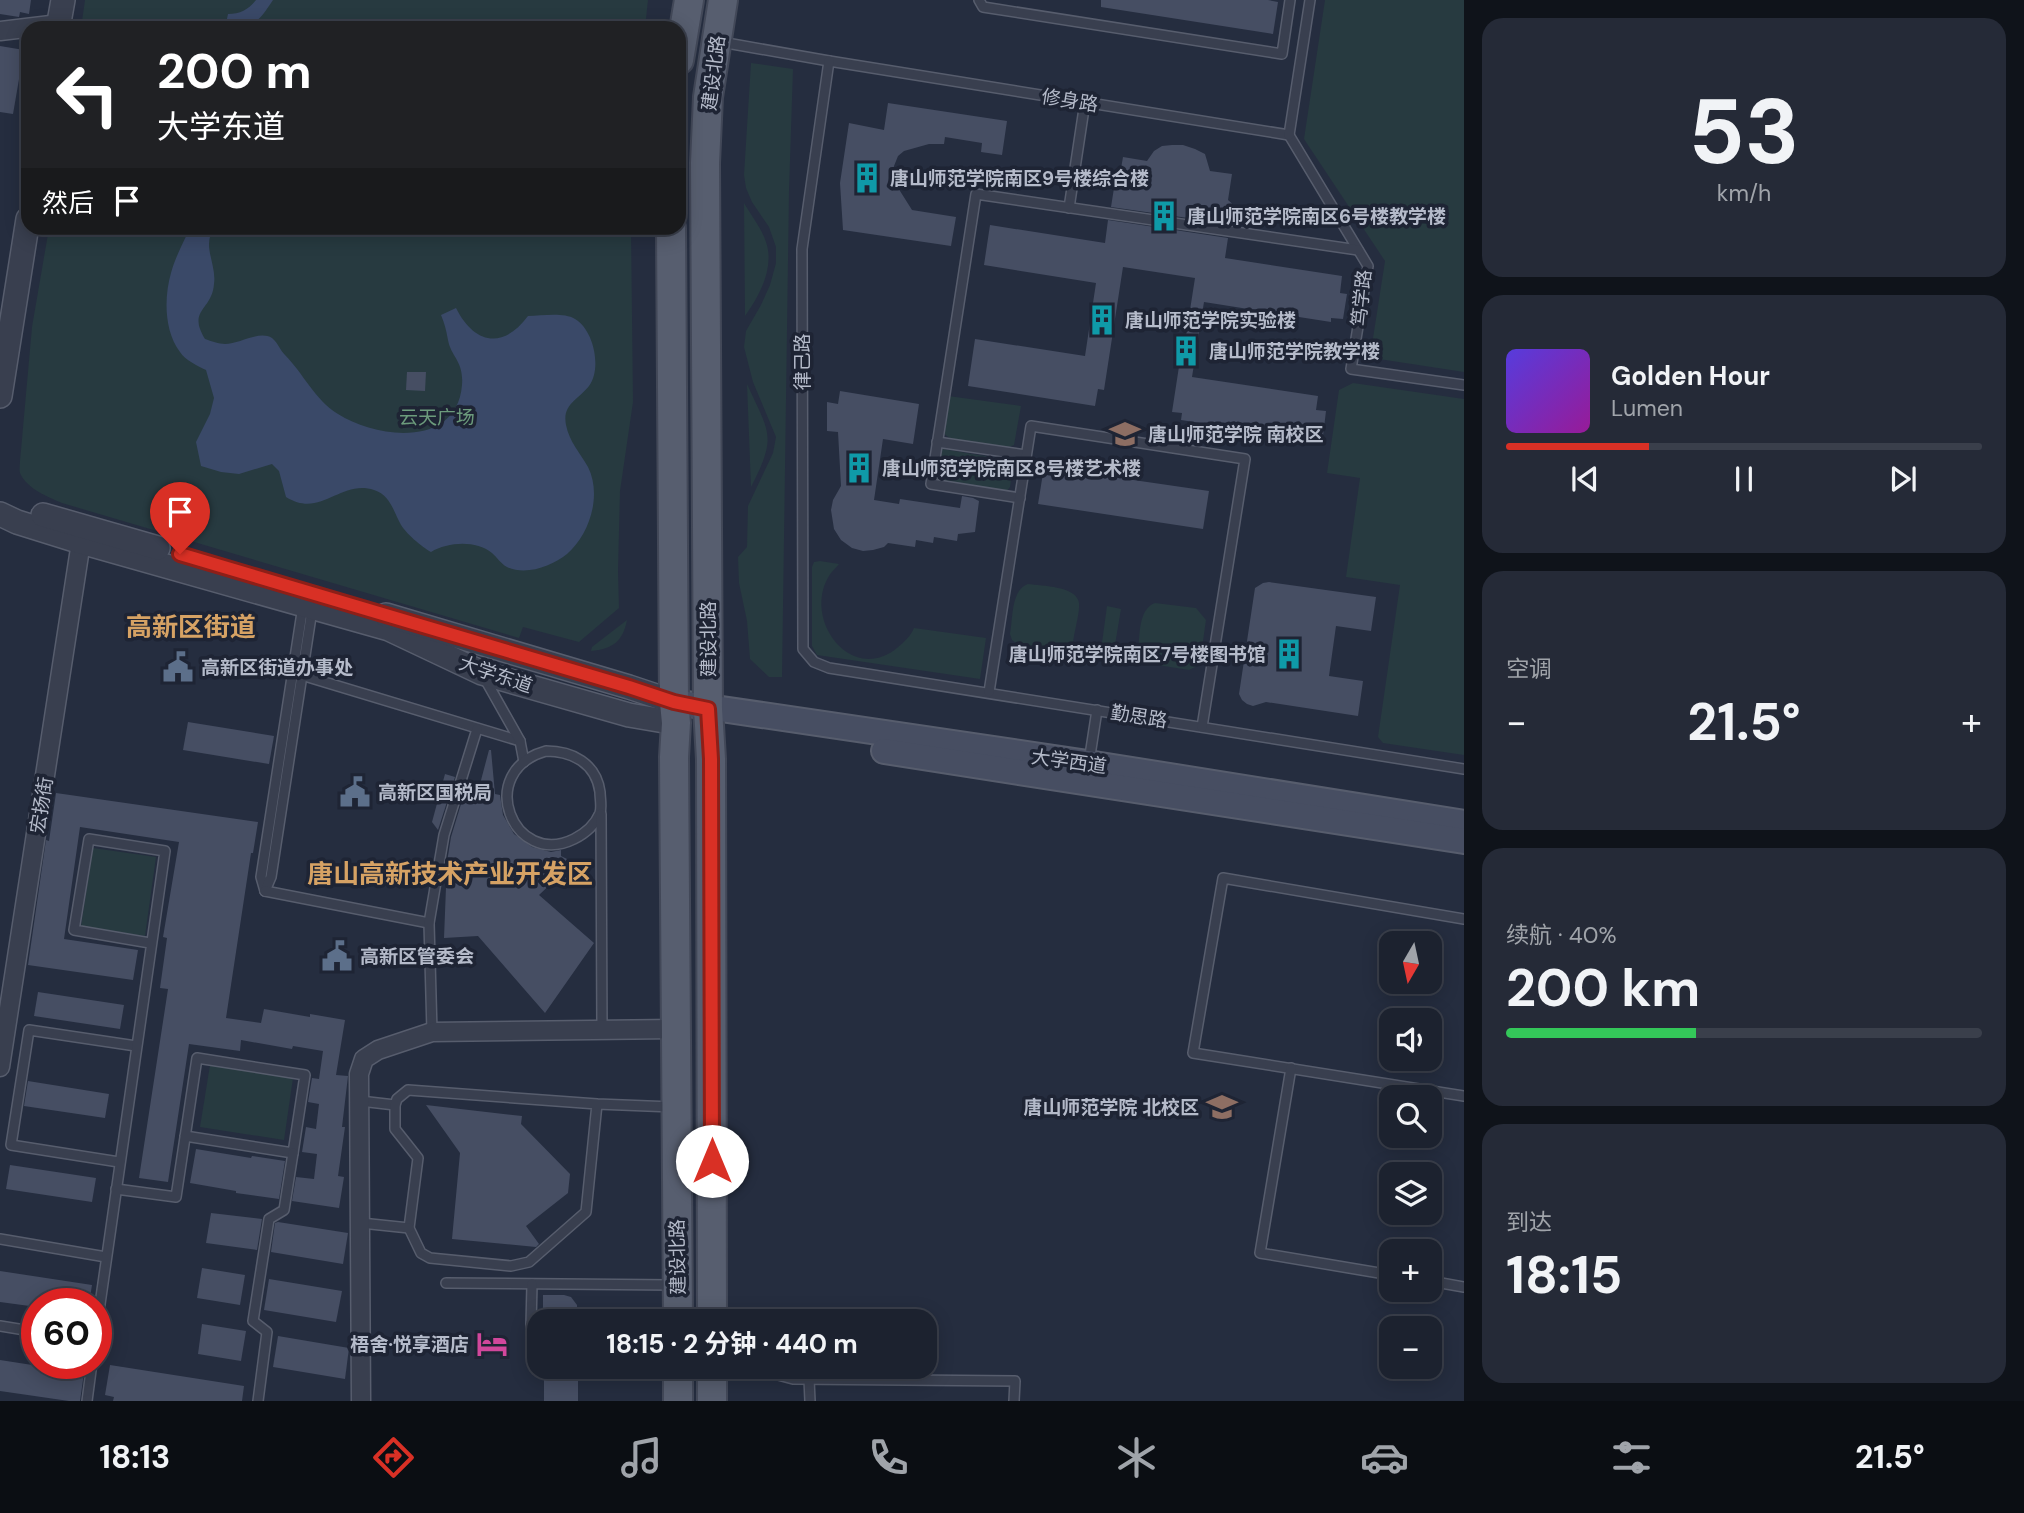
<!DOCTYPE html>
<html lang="zh">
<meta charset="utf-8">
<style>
:root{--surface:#1c222f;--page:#252a37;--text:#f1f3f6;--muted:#a0a4aa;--line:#3a3f4b;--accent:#d93025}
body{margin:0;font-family:"DM Sans","Noto Sans SC",sans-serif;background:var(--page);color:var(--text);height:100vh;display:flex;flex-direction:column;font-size:26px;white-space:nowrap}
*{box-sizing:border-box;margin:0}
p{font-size:23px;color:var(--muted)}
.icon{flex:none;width:38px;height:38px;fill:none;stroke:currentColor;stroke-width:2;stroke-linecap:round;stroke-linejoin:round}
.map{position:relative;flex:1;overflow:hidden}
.sheet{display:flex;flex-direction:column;gap:18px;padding:18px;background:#0f131a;width:560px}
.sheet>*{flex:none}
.top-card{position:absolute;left:21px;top:21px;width:665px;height:214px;border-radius:21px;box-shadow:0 4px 18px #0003,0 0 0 2px var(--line);background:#202124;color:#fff;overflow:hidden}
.needle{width:46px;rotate:189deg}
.buttons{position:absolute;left:1379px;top:931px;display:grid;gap:14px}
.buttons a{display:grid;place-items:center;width:63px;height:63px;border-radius:14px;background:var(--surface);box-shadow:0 4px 18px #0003,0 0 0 2px var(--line);font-size:35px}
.speed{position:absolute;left:21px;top:1288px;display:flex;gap:14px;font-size:35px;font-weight:700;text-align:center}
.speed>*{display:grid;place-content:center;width:91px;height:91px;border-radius:50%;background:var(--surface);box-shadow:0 4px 18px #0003,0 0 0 2px var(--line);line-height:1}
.speed .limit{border:10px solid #d22;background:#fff;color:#111}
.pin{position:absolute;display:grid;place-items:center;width:60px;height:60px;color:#fff;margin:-72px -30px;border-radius:50% 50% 50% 0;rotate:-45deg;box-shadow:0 0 7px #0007}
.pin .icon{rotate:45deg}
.me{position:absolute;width:77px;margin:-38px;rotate:0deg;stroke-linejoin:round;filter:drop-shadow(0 0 5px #0008)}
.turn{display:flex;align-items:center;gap:24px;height:147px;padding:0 21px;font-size:32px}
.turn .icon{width:91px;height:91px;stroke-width:2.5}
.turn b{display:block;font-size:49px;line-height:60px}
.then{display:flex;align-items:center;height:66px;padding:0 21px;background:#0003;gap:14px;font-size:26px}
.big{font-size:52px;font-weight:700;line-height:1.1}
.sheet .widget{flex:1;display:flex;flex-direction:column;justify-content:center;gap:10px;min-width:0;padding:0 24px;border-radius:21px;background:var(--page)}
.sheet .dial{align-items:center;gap:0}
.dial b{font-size:91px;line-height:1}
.song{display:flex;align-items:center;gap:21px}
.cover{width:84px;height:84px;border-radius:10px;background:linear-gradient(135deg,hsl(250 70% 55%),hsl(300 70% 35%))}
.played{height:7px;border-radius:4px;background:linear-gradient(90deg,var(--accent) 30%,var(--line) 30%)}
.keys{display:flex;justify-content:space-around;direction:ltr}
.heat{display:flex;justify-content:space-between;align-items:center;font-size:38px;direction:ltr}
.charge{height:10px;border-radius:5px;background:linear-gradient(90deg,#34c759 40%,var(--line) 0)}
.trip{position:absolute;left:527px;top:1309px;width:410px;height:70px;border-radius:21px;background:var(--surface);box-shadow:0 4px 18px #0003,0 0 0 2px var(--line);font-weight:700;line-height:70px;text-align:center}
.tabs{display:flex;height:112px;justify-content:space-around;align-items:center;background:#0b0e13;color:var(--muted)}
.tabs .icon{width:49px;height:49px}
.tabs .on{color:var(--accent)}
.tabs b{font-size:32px;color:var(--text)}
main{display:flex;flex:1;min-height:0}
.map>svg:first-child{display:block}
</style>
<main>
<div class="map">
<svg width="1464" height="1401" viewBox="0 0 1464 1401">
<rect width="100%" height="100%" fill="#252d3f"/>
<g fill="#273a40">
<polygon points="85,0 648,0 645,28 81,28"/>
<polygon points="1325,0 1464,0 1464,372 1379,359 1371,351 1385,261 1304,139"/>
<polygon points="751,63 793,69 789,191 782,677 769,677 750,659 747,621 739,583 738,557 747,547 748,506 773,453 776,437 753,382 744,347 746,331 761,305 770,285 776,263 776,247 769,227 752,202 746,188 744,175"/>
<path d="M744,203C751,215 762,229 766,242C775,267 759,297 745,316Z"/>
<path d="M49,228H631L633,402L620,491L618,571L619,608L579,642L523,627L519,638L62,503C48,497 27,489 20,473C19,469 20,465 20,461L32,327Z"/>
<polygon points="1353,383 1464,399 1464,755 1383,743 1378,737 1400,585 1346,577 1360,478 1327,473 1339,390"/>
<path d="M747,384C770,434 777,436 751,487Z"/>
<polygon points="948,396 1021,406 1014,445 1007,448 951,439 943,433"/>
<polygon points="942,449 1009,460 1013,466 1010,487 1007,491 940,480 937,477 940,453"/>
<path d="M820,561L839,564C836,568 831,572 829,576C802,620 852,685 897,648C905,641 910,637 914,628L986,638L980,679L817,655L812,646V567L814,562Z"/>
<path d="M1028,584C1042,586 1077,586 1079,603C1080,613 1074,632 1073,643C1061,658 1034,647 1018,645L1012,640L1010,634C1013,617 1011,590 1028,584Z"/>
<path d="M1155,603L1196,608L1206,620L1200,662L1195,667L1189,670L1145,663L1139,659L1138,652C1140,636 1138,609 1155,603Z"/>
<polygon points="1107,606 1121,609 1114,651 1106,657 1101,650"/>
<path d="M627,620C623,641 613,649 591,651L592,647Z"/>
<polygon points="93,848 156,857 145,936 81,926"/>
<polygon points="210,1065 293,1078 284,1140 200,1127"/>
</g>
<g fill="#3a4968">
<path d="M256,0H273C257,24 254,28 225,28L228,14C240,14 248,10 256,0Z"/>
<path d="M190,228H212C211,233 209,239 209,244C209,257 216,270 214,284C212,311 187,309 205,339C211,341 219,344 225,344C240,344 259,330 272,338C278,343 280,350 285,355C303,373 315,400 338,414C377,439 457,448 462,385C464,361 451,357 448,340C446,329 445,325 441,315L456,308C474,344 503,350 528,316C542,316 563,312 575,319C594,330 602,369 589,386C578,400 562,404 566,425C569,441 580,453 588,467C602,495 590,534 567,554C552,566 526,576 507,567C501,564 497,557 492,553C476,540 448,542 431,552C422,547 405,533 400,523C393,510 390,495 374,490C340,479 321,519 286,497L279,471L272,464L239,474L221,472L201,466L196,442L210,414L214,398L206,370C198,366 185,360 180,352C164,331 164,297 171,273C175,258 183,243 190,228Z"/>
</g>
<g fill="#464e63">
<polygon points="0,0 31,0 29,14 20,12 19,17 0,14"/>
<polygon points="1101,0 1268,0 1278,2 1273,34 1101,7"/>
<polygon points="0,46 24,50 13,114 0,112"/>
<polygon points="888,103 1007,121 1002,155 981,152 982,143 945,137 944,144 929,144 904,151 898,156 894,166 893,174 895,183 912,210 956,217 951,246 843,230 840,183 849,123 884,130"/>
<polygon points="1172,145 1183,145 1195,149 1205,154 1210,171 1232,174 1228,200 1237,208 1232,212 1230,224 1111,207 1114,188 1118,186 1123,157 1147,161 1154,151 1162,146"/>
<polygon points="1108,220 1228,238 1225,258 1342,276 1340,293 1347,294 1343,319 1331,318 1331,322 1204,302 1192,377 1318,396 1316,410 1326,411 1323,436 1311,434 1311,440 1181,420 1182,413 1172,412 1180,360 1174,359 1177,341 1185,342 1195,278 1123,267 1104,390 1098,389 1095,406 968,386 975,339 1085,356 1096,283 984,265 990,225 1105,243"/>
<polygon points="407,372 426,372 425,391 406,390"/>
<polygon points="840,391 919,404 913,444 883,439 874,500 899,504 900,499 960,508 962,496 973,498 979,501 975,532 958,534 957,541 934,537 933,543 916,540 915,547 888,543 884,547 873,550 863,551 852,548 841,540 834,529 831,510 833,500 841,486 838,432 827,431 827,402 838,404"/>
<polygon points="1044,467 1209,491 1203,529 1038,504"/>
<polygon points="1269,582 1376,597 1371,631 1336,626 1329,676 1363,681 1358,716 1266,702 1253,706 1247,704 1242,700 1239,694 1255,588 1263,583"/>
<polygon points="188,722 274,736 269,764 183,750"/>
<polygon points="489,750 491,750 495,794 500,795 503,815 514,834 532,847 551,852 561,850 561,856 573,862 573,874 569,878 564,880 557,878 539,895 594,943 545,1013 478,936 444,938 447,862 451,837 468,781 480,784"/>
<polygon points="445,774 455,777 438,830 432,822"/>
<polygon points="56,793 258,822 253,853 251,853 226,1018 261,1023 264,1009 310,1017 310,1014 345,1020 336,1075 348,1076 342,1127 345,1127 338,1176 344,1177 339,1208 292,1201 296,1177 314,1179 317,1154 302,1152 306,1127 316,1129 319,1104 308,1102 312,1078 319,1079 323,1051 293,1046 292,1049 241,1040 240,1051 189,1044 168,1182 139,1178 168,989 160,988 167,938 163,937 179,842 80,827 64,939 138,950 133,980 28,965 46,840 49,841"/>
<polygon points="38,992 124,1005 120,1029 34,1016"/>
<polygon points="28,1081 109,1094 105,1118 24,1106"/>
<polygon points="426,1105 522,1116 521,1124 570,1174 568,1193 526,1226 539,1244 536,1247 452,1239 460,1153"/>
<polygon points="196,1149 251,1158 252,1156 285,1161 279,1199 236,1193 236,1191 190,1183"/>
<polygon points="10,1165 96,1178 92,1202 6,1189"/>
<polygon points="211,1213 262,1219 257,1250 206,1243"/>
<polygon points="278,1222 348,1233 343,1264 271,1252 275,1223"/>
<polygon points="202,1268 245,1275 240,1305 197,1298"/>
<polygon points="0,1271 92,1285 89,1304 37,1304 37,1307 0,1302"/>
<polygon points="269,1279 342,1291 336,1322 264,1310"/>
<polygon points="543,1295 564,1295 571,1297 577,1305 577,1321 543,1321"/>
<polygon points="202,1324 246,1331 241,1361 198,1354"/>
<polygon points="278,1336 349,1348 345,1379 273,1367"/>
<polygon points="0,1360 84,1373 80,1401 69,1401 0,1391"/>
<polygon points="110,1365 244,1386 242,1401 113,1401 114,1397 105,1395"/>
<rect x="544" y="1367" width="34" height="34"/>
</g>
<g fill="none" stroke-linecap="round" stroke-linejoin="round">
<g stroke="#575d6d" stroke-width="12">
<g id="service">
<polyline points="979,0 983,7 1282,54 1290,0"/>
<polyline points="721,42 829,61 1289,135"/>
<polyline points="829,61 802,249 803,649 814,662 829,668 1464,769"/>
<polyline points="1289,135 1368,266 1351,369 1464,385"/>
<polyline points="1289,135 1310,0"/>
<polyline points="1069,208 1085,102"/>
<polyline points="937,442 1026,455"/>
<polyline points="1020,498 931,484 976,194 1358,250"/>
<polyline points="298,674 520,741"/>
<polyline points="485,679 520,741 524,762"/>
<polyline points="989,692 1031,426 1245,459 1202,727"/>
<path d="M546,751C572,751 596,763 600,792C600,798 602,807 600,813C595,825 584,834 574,839C513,869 474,771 546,751Z"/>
<polyline points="1089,762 1097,710"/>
<polyline points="601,814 602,1029"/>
<polyline points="265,891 261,877 303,606"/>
<polyline points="265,891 271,877 312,610"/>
<polyline points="265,891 429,923"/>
<polyline points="1464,919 1223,878 1193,1053 1464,1096"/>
<polyline points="432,1032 429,923 444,835 477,729"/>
<polyline points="1291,1068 1260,1253 1391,1275"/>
<polyline points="360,1101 395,1105"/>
<polyline points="597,1104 408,1090 397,1099 395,1105 395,1129 418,1158 409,1228 421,1253 430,1258 511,1266 529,1262 586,1212 597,1104 673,1107"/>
<polyline points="119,1162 11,1145 29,1030 136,1046"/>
<polyline points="116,1189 176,1197 197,1058 305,1075 293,1153 185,1136"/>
<polyline points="361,1223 409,1228"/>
<polyline points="0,1239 106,1257"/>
<polyline points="1430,1281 1464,1287"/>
<polyline points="446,1283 673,1285"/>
<polyline points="0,1326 37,1332"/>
<polyline points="531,1326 532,1284"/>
<polyline points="96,1332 165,851 89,839 74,930 150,943"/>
<polyline points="763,1367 778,1375 793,1379 1015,1381 1014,1401"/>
<polyline points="809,1379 810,1401"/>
<polyline points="87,1401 92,1363"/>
<polyline points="258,1401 267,1332 253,1321 269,1219 284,1210 293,1153"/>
</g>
</g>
<g stroke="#575d6d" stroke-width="21">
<g id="minor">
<polyline points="0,31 59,24"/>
<polyline points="0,1067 81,542"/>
<polyline points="361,1401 359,1074 364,1059 378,1050 432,1032 675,1029"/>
</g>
</g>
<g stroke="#575d6d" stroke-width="26">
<g id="tertiary">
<polyline points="58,28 63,0"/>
<polyline points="0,396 28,219"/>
<polyline points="0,514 17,522 81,542 389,629 482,673 629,715 676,723"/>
<polyline points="43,515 158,548"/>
<polyline points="386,615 629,687 674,702"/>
</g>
</g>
<g stroke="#575d6d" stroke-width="28">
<g id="secondary">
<polyline points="674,702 1088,763 1464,823"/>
<polyline points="884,751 1464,841"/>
</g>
</g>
<g stroke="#424858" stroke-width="32">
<g id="primary">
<polyline points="679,60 689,0"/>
<polyline points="671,228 674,702 676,723 674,757 678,1321"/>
<polyline points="712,1321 711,759 708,709 705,163 708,97 723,0"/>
<polyline points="678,1401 678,1367"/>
<polyline points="712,1401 712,1367"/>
</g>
</g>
<use href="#service" stroke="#393f4f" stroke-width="9"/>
<use href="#minor" stroke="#393f4f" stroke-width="18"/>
<use href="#tertiary" stroke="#393f4f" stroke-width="23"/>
<use href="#secondary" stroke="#474e62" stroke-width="24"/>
<use href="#primary" stroke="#575e6f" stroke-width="28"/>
</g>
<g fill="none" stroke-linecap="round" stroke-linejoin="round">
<g stroke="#8d1f18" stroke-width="18">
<polyline id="route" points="180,554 629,687 674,702 708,709 711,759 712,1161"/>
</g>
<use href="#route" stroke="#d93025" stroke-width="12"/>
</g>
<defs>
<g id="building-bare" transform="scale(2.415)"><path d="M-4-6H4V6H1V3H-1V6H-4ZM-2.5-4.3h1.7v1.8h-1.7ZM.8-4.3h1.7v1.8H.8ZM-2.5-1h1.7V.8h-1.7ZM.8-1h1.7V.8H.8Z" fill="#0f9aa8" stroke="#1e2434" stroke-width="2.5" paint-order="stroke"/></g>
<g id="university-bare" transform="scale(2.415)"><path d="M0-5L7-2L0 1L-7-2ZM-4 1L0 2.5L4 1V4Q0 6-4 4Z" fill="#8d6e63" stroke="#1e2434" stroke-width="2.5" paint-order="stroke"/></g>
<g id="civic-bare" transform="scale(2.415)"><path d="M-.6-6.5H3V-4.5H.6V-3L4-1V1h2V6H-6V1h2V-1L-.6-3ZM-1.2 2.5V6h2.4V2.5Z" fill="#5c6f8a" stroke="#1e2434" stroke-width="2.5" paint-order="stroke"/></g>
<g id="hotel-bare" transform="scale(2.415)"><path d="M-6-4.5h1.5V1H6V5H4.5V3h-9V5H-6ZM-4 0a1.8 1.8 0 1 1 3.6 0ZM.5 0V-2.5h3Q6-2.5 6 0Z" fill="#d1479c" stroke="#1e2434" stroke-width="2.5" paint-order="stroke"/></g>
</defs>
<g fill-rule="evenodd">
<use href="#building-bare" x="867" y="178"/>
<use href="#building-bare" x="1164" y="216"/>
<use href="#building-bare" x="1102" y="320"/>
<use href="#building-bare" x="1186" y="351"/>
<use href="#university-bare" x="1125" y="434"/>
<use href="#building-bare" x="859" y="468"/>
<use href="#building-bare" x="1289" y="654"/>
<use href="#civic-bare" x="178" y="667"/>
<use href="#civic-bare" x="355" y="792"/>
<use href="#civic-bare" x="337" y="956"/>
<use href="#university-bare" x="1222" y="1107"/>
<use href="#hotel-bare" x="492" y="1344"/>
</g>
<g text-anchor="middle" stroke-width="7" stroke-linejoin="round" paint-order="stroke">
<g font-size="19" fill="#b5bbca" stroke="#1e2434">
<text transform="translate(713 73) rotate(-83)" y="7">建设北路</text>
<text transform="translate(1070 100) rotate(9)" y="7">修身路</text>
<text transform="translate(1361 298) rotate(-84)" y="7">笃学路</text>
<text transform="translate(802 362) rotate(-90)" y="7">律己路</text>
<text transform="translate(708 639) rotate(-90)" y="7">建设北路</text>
<text transform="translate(496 674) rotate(19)" y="7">大学东道</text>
<text transform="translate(1139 716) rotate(9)" y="7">勤思路</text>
<text transform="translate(1069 761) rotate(8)" y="7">大学西道</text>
<text transform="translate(41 805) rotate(-81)" y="7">宏扬街</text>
<text transform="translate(677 1257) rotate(-91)" y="7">建设北路</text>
</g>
<g font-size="19" font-weight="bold" fill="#b5bbca" stroke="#1e2434" text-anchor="start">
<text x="890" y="185">唐山师范学院南区9号楼综合楼</text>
<text x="1187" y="223">唐山师范学院南区6号楼教学楼</text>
<text x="1125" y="327">唐山师范学院实验楼</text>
<text x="1209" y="358">唐山师范学院教学楼</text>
<text x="1148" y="441">唐山师范学院 南校区</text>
<text x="882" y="475">唐山师范学院南区8号楼艺术楼</text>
<text x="1266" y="661" text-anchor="end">唐山师范学院南区7号楼图书馆</text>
<text x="201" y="674">高新区街道办事处</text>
<text x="378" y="799">高新区国税局</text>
<text x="360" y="963">高新区管委会</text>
<text x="1199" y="1114" text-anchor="end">唐山师范学院 北校区</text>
<text x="469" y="1351" text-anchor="end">梧舍·悦享酒店</text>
</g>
<g font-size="19" fill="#6c9b7c" stroke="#1e2434">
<text x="437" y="424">云天广场</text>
</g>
<g font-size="26" font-weight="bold" fill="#d6a264" stroke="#1e2434">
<text x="191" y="636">高新区街道</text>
<text x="450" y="883">唐山高新技术产业开发区</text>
</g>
</g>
</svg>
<div class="buttons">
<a><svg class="needle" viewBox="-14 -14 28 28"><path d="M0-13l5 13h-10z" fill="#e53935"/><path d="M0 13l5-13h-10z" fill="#a0a4aa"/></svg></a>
<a><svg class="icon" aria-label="sound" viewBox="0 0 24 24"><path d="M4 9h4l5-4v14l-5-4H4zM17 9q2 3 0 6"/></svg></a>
<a><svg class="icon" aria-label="search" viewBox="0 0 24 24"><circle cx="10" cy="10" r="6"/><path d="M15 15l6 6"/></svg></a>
<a><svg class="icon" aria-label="layers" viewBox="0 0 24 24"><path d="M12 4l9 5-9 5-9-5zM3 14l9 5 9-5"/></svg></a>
<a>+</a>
<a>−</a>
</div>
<div class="speed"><div class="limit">60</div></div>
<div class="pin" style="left:180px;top:554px;background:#d93025"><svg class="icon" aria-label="arrive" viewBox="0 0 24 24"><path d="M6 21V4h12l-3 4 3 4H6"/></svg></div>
<svg class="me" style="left:712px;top:1161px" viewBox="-20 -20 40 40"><circle r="19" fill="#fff"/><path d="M0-13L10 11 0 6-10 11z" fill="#d93025"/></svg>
<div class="trip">18:15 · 2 分钟 · 440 m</div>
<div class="top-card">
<div class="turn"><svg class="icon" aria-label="left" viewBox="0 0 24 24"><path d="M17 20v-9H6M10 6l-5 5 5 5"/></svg><div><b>200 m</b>大学东道</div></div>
<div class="then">然后<svg class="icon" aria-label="arrive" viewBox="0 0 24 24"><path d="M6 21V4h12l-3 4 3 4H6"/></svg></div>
</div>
</div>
<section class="sheet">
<div class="widget dial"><b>53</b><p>km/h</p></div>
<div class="widget">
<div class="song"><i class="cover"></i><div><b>Golden Hour</b><p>Lumen</p></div></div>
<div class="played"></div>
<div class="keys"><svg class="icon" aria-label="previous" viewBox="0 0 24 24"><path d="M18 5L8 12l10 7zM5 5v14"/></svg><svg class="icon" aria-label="pause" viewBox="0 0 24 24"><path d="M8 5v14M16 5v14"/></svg><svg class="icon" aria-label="next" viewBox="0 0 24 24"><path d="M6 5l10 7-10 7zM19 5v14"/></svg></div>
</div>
<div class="widget"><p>空调</p>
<div class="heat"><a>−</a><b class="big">21.5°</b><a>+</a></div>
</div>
<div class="widget"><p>续航 · 40%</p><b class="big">200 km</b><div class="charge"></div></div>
<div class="widget"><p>到达</p><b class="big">18:15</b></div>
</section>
</main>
<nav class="tabs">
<b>18:13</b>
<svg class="icon on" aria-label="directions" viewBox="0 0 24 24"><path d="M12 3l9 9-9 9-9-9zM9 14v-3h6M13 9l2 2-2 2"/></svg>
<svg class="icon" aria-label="music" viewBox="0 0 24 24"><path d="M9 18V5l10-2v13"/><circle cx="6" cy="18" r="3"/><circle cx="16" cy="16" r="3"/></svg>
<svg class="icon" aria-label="phone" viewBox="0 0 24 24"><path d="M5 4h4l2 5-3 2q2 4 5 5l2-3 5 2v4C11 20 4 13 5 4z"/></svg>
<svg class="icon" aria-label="climate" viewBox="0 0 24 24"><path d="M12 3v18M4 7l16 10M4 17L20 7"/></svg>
<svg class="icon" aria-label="car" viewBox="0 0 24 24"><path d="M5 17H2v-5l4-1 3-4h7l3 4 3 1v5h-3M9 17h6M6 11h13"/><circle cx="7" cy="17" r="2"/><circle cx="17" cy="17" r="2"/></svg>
<svg class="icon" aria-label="filters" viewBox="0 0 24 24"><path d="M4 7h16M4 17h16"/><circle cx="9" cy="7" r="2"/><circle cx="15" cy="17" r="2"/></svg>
<b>21.5°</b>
</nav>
